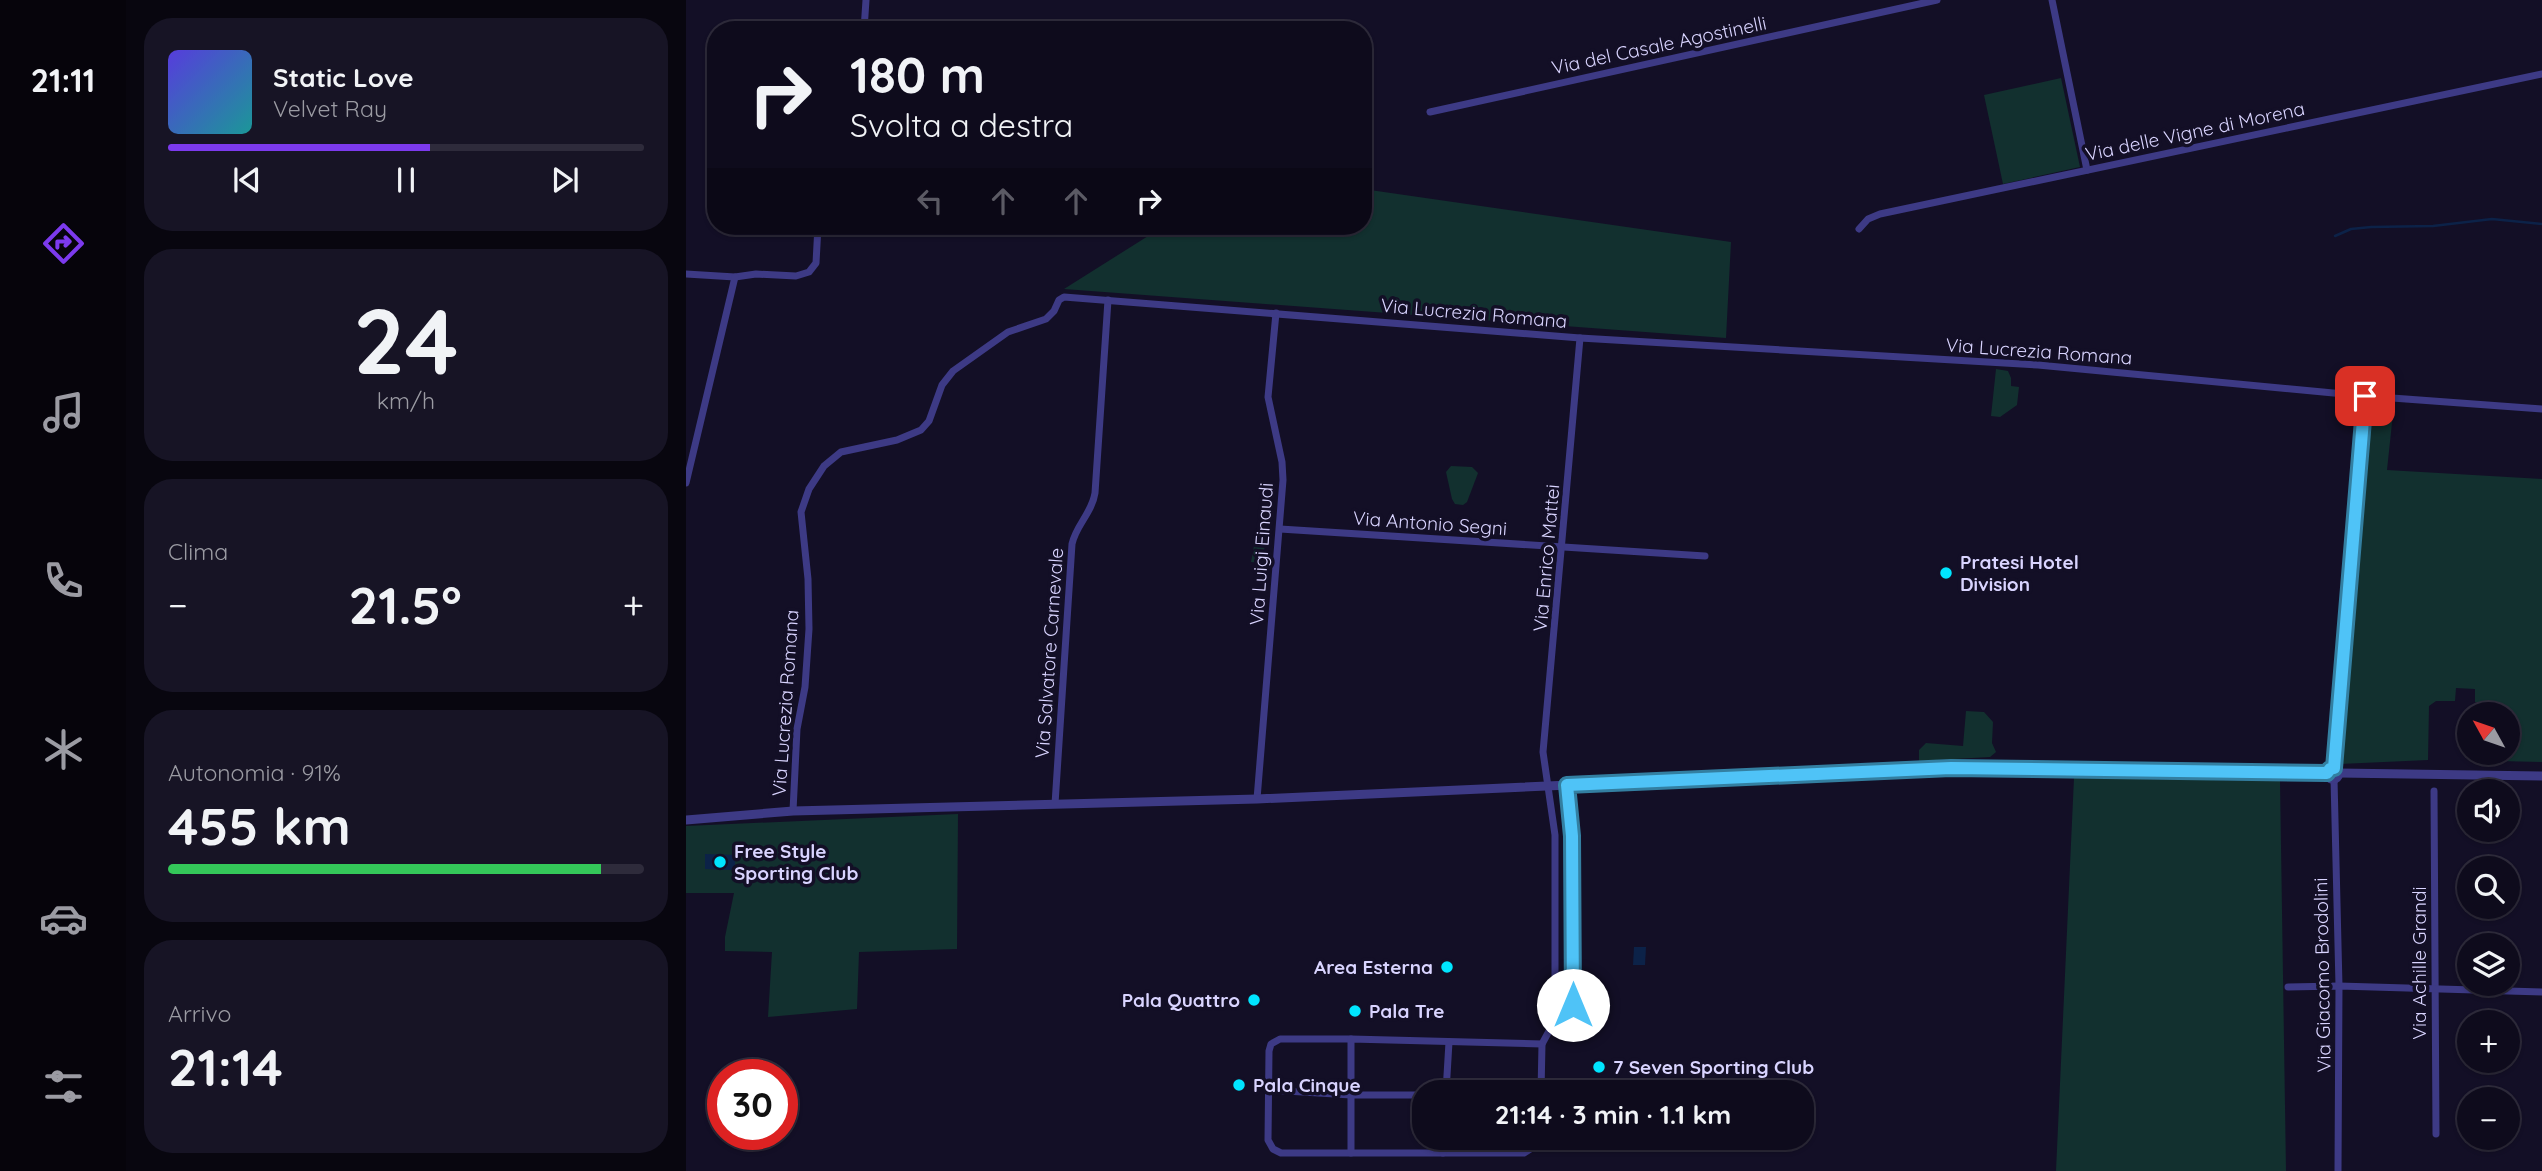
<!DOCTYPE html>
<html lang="it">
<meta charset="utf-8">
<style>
:root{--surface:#0e0b1c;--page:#171425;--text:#f1f3f6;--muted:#9b9ba3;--line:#2e2b3b;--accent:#7c3aed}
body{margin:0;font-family:Quicksand,sans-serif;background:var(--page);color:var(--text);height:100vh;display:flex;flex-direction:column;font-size:26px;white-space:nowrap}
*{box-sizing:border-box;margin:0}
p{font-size:23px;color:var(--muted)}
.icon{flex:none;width:38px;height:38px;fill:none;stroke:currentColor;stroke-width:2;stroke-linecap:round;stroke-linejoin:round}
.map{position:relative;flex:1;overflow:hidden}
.details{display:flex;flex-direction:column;gap:18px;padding:18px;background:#08060f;width:560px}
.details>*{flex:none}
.top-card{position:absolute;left:21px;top:21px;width:665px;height:214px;border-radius:28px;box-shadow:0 2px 5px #0004,0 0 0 2px var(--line);background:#0e0b1c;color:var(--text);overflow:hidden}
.needle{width:46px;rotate:310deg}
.tools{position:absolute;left:1771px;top:702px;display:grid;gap:14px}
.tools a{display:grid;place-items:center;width:63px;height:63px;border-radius:50%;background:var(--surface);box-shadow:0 2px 5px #0004,0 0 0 2px var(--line);font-size:35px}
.speed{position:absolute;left:21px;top:1059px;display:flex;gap:14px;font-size:35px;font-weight:700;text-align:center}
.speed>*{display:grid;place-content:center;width:91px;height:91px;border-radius:50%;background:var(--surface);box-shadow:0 2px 5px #0004,0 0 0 2px var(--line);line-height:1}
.speed .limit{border:10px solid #d22;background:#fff;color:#111}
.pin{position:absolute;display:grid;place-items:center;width:60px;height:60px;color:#fff;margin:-30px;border-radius:14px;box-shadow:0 4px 10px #0006}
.me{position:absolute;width:77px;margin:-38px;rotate:0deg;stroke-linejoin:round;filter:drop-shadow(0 0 5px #0008)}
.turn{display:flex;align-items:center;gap:24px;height:147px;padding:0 28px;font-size:32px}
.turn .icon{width:91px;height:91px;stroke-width:2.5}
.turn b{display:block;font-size:49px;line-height:60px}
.lanes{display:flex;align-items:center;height:66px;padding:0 28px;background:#0003;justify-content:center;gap:35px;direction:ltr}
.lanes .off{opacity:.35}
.big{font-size:52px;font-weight:800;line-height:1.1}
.details .widget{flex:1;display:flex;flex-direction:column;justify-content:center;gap:10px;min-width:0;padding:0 24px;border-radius:28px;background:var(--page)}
.details .dial{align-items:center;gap:0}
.dial b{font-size:91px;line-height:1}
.song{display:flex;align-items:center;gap:21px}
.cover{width:84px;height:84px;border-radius:10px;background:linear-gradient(135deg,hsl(250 70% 55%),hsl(180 70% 35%))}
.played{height:7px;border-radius:4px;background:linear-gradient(90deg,var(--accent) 55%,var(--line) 55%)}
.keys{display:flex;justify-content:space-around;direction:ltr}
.heat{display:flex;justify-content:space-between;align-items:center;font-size:38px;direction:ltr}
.charge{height:10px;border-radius:5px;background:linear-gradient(90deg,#34c759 91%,var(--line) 0)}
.trip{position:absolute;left:726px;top:1080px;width:402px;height:70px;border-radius:28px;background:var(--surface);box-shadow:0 2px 5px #0004,0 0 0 2px var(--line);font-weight:800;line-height:70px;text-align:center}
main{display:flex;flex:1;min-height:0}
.tabs{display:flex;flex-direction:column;width:126px;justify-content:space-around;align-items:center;background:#06040b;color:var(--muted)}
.tabs .icon{width:49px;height:49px}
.tabs .current{color:var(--accent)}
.tabs b{font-size:32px;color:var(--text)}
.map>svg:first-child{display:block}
</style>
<main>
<nav class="tabs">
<b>21:11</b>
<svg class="icon current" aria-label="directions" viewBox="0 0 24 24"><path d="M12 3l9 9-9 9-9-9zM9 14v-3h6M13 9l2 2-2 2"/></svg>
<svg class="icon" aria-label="music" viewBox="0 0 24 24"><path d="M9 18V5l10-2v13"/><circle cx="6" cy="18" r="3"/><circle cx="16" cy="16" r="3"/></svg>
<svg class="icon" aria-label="phone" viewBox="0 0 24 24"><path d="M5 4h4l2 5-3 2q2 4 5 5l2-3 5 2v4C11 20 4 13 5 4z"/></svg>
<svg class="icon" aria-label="climate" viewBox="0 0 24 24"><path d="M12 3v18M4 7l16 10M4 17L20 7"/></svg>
<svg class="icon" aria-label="car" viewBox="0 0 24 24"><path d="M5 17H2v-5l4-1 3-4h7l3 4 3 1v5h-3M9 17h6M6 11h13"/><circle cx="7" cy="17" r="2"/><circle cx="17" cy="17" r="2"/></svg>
<svg class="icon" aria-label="filters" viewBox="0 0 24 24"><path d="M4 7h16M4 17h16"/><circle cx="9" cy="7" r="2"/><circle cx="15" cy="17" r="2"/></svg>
</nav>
<section class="details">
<div class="widget">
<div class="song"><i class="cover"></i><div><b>Static Love</b><p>Velvet Ray</p></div></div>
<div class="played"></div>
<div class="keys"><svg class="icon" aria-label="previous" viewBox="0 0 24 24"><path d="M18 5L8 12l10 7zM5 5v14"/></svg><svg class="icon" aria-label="pause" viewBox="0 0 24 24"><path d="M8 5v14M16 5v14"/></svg><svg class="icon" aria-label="next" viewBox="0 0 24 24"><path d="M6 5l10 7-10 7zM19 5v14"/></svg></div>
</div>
<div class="widget dial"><b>24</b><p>km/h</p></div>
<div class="widget"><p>Clima</p>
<div class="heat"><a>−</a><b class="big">21.5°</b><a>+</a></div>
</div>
<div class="widget"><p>Autonomia · 91%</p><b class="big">455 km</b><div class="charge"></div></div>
<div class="widget"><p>Arrivo</p><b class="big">21:14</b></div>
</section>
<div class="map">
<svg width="1856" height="1171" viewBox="0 0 1856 1171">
<rect width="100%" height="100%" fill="#130f26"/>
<g fill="#12302f">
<polygon points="1375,78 1394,167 1317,184 1298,95"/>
<polygon points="677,189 1045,242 1040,338 378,289 478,226 677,226"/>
<polygon points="1310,369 1322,371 1325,378 1325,386 1333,387 1331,405 1314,417 1305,416"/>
<polygon points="1686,403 1708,404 1701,470 1856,479 1856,762 1812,761 1812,753 1822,752 1822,714 1813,714 1813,703 1789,702 1789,689 1770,688 1769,701 1750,701 1743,706 1742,760 1654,764"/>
<polygon points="765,466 786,467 792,473 781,502 777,505 769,504 766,499 760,472"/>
<polygon points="569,540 579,541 577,563 565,562"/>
<polygon points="1280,711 1298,712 1307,722 1306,743 1310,752 1304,757 1233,761 1233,750 1240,743 1277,746"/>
<polygon points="1388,778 1594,781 1600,1171 1370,1171"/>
<polygon points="272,814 271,949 173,952 171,1009 82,1017 86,952 39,951 39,937 48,893 0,893 0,826"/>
</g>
<g fill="#0c2248">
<polygon points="19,854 49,855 49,870 19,869"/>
<polygon points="948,947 960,947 959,965 947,965"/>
</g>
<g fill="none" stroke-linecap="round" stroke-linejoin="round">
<polyline stroke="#0c2248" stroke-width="2.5" points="1649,236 1665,229 1685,227 1747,226 1806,219 1856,224"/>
<g stroke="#3d3a85" stroke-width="7">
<polyline points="1366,0 1401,170"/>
<polyline points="178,30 180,0"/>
<polyline points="744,112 1251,0"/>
<polyline points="1173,229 1182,219 1194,214 1856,74"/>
<polyline points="0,274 49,277 70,274 110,276 123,272 130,263 132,226"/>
<polyline points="0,483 49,277"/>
<polyline points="594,529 1019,556"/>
<polyline points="1648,768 1679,396"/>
<polyline points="1648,779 1653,986 1652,1171"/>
<polyline points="1748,791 1750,1134"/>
<polyline points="571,799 597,480 596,462 582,397 590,313"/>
<path d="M369,804L386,544C390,525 406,513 409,493L422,300"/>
<polyline points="107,811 111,729 119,687 123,629 122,579 115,512 123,489 138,466 155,452 211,440 235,430 243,421 256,385 267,371 322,332 360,319 368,311 373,300 378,297 894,338 1352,365 1679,396 1856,409"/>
<polyline points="1602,987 1653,986 1856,992"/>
<polyline points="869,1020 888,1020 886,826 881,784"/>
<polyline points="665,1039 594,1039 585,1044 583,1051 582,1140 587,1149 595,1153 665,1153"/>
<polyline points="583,1090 665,1095 738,1095"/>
<polyline points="760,1092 763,1042"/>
<polyline points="855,1092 856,1044 869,1020 869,835 857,752 894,338"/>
<polyline points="853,1138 849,1146 838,1153 665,1153 665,1039 856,1044"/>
<polyline points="757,1153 758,1138"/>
</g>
<g stroke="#3d3a85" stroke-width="9">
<circle cx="1647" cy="774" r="5.5"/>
<polyline points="1653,773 1856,776"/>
<polyline points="0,820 107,811 571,799 1265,768 1641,773"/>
</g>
</g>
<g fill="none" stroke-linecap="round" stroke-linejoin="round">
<g stroke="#337fa1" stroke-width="18">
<polyline id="route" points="887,1005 886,836 881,785 1265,768 1641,773 1644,769 1648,768 1679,396"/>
</g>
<use href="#route" stroke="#4fc3f7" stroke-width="12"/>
</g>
<g fill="#00e5ff" stroke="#130f26" stroke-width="2.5">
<circle cx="1260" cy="573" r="7"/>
<circle cx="34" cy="862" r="7"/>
<circle cx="761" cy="967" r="7"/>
<circle cx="568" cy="1000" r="7"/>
<circle cx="669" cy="1011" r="7"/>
<circle cx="913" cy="1067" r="7"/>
<circle cx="553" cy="1085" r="7"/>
</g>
<g text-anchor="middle" stroke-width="7" stroke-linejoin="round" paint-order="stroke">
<g font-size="19" fill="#d9d4ff" stroke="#130f26">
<text transform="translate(973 45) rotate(-12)" y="7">Via del Casale Agostinelli</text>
<text transform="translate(1509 131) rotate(-12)" y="7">Via delle Vigne di Morena</text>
<text transform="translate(788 313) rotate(5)" y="7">Via Lucrezia Romana</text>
<text transform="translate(1353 351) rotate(4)" y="7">Via Lucrezia Romana</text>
<text transform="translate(744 523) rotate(4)" y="7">Via Antonio Segni</text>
<text transform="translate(575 554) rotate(-86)" y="7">Via Luigi Einaudi</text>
<text transform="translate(860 558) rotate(-85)" y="7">Via Enrico Mattei</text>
<text transform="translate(363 653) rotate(-86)" y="7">Via Salvatore Carnevale</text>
<text transform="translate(99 703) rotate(-86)" y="7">Via Lucrezia Romana</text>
<text transform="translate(1733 963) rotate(-90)" y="7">Via Achille Grandi</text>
<text transform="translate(1636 975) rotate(-91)" y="7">Via Giacomo Brodolini</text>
</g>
<g font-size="19" font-weight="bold" fill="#d9d4ff" stroke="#130f26" text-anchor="start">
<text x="1274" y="569">Pratesi Hotel<tspan x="1274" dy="22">Division</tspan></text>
<text x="48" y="858">Free Style<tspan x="48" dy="22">Sporting Club</tspan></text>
<text x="747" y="974" text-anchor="end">Area Esterna</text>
<text x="554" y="1007" text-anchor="end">Pala Quattro</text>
<text x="683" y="1018">Pala Tre</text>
<text x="927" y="1074">7 Seven Sporting Club</text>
<text x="567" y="1092">Pala Cinque</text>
</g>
</g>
</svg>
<div class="tools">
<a><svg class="needle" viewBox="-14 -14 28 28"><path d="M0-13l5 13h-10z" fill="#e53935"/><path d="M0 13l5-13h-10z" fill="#9b9ba3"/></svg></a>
<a><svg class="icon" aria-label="sound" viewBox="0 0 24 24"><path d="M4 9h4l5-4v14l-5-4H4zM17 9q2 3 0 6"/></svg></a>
<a><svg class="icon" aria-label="search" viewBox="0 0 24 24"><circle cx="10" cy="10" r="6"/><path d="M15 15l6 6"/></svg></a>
<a><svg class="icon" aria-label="layers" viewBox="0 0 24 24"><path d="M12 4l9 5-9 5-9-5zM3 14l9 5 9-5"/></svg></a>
<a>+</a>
<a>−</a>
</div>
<div class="speed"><div class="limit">30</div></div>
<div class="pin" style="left:1679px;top:396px;background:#d93025"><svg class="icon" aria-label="arrive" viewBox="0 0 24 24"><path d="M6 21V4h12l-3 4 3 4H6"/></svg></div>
<svg class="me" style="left:887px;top:1005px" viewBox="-20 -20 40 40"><circle r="19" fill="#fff"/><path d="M0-13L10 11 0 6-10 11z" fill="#4fc3f7"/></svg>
<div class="trip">21:14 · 3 min · 1.1 km</div>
<div class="top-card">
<div class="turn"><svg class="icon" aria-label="right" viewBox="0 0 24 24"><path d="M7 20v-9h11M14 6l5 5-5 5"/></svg><div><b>180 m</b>Svolta a destra</div></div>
<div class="lanes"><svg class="icon off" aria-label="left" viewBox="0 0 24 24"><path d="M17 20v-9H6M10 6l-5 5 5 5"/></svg><svg class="icon off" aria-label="ahead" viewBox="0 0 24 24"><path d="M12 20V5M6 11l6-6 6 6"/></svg><svg class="icon off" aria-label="ahead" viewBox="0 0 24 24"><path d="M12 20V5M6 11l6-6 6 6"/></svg><svg class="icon" aria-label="right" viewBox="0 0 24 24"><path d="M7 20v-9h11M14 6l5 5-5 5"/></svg></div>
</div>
</div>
</main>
